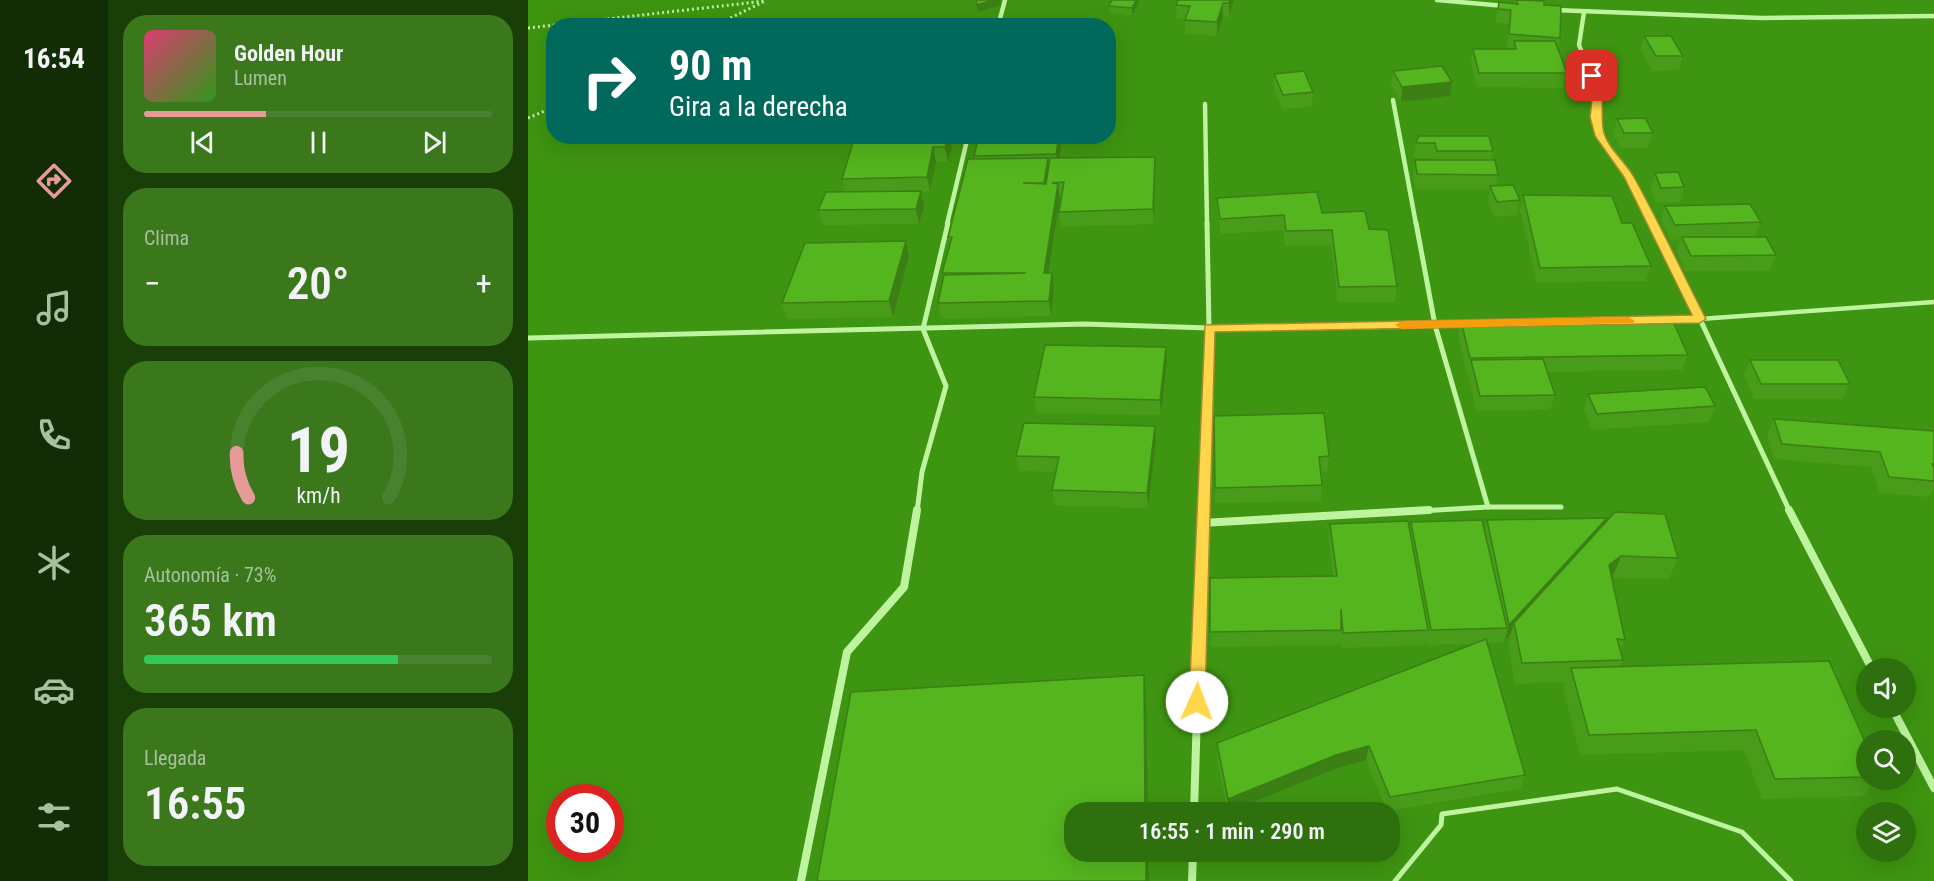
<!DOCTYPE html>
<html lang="es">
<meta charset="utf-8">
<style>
:root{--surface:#2e700d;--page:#3a781b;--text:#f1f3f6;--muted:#a7c19d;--line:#49822e;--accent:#e69b98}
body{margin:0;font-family:"Roboto Condensed",sans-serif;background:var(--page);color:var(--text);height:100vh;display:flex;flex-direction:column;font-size:22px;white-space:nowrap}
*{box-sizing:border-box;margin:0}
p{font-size:20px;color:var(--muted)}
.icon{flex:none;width:33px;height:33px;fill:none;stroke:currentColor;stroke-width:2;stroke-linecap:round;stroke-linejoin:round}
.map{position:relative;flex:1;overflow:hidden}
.panel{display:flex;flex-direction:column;gap:15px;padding:15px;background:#193e07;width:420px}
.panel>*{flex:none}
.guide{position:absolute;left:18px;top:18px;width:570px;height:126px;border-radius:24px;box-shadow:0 6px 24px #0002;background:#00695c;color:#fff;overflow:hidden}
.tools{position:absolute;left:1328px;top:658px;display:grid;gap:12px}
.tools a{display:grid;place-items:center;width:60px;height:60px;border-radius:50%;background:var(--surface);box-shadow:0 6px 24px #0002;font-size:30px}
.speed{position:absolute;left:18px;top:784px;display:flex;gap:12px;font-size:30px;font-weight:700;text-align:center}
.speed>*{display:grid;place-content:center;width:78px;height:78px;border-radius:50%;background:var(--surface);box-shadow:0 6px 24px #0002;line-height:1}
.speed .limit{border:9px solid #d22;background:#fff;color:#111}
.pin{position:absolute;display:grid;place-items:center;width:51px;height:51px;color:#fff;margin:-26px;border-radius:12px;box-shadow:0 3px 9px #0006}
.me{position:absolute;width:66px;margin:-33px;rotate:2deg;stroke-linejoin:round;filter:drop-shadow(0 0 4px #0008)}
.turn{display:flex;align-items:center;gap:21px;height:126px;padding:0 24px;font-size:27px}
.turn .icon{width:78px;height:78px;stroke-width:2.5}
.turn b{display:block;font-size:42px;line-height:51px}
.big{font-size:45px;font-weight:600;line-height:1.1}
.panel .card{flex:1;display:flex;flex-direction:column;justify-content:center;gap:9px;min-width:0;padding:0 21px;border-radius:24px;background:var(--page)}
.panel .dial{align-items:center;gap:0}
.dial svg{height:156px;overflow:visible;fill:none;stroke:var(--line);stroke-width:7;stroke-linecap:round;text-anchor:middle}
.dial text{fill:var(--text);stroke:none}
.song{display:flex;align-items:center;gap:18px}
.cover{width:72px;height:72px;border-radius:9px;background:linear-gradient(135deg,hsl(340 70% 55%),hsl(110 70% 35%))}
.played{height:6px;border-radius:3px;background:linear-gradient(90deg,var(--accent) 35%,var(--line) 35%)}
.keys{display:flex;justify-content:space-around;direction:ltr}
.heat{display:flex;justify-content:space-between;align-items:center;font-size:33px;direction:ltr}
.charge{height:9px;border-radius:4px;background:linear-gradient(90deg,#34c759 73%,var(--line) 0)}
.trip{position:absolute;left:536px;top:802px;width:336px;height:60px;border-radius:24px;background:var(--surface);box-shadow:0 6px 24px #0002;font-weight:600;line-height:60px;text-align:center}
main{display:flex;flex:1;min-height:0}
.dock{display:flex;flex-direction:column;width:108px;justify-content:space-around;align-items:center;background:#122d05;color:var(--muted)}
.dock .icon{width:42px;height:42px}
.dock .active{color:var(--accent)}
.dock b{font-size:27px;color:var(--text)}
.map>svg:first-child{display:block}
</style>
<main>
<nav class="dock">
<b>16:54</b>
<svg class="icon active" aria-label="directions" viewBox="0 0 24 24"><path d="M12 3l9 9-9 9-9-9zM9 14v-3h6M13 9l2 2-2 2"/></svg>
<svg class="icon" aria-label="music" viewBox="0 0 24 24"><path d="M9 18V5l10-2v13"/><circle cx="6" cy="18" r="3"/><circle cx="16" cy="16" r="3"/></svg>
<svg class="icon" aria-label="phone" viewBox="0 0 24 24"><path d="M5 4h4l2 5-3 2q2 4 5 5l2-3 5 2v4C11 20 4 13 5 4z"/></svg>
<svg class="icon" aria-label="climate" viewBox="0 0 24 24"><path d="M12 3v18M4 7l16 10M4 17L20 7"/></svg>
<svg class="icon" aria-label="car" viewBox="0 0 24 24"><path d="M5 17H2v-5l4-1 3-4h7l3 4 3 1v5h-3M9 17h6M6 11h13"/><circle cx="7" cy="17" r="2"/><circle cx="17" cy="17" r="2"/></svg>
<svg class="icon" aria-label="filters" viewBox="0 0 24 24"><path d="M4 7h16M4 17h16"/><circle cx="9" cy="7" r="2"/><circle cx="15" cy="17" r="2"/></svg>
</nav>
<section class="panel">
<div class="card">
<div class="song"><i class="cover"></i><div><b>Golden Hour</b><p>Lumen</p></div></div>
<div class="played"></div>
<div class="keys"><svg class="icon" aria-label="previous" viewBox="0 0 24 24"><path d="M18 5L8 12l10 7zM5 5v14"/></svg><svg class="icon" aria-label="pause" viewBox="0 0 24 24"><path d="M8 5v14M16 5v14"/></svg><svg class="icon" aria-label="next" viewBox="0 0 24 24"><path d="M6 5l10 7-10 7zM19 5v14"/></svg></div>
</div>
<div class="card"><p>Clima</p>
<div class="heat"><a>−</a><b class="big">20°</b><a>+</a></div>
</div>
<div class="card dial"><svg viewBox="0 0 100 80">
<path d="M14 69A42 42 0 1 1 86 69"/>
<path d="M14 69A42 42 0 0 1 8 46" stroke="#e69b98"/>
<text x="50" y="56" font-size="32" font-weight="700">19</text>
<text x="50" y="72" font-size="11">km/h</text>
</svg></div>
<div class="card"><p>Autonomía · 73%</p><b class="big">365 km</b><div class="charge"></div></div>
<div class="card"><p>Llegada</p><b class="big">16:55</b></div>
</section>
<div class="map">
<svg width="1406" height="881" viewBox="0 0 1406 881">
<rect width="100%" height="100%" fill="#3e9511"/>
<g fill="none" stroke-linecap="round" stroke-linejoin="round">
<g stroke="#bef49f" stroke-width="3" stroke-dasharray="2 3" stroke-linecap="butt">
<polyline points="0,28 237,1 186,26"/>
<polyline points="0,118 26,107"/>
</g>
<polyline stroke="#bef49f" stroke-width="4.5" points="1172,319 1406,302"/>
<polyline stroke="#bef49f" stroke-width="5" points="867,881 913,825 914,814 1089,789 1214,832 1263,881"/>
<g stroke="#bef49f" stroke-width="4.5">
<polyline points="909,0 977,6"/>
<polyline points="1026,10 1234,18 1406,16"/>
<polyline points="1056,12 1051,45 1070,92 1067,117 1072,136 1101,177 1125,224"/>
<polyline points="470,26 477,0"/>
<polyline points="865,100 888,224"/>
<polyline points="677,104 679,224"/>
<polyline points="419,224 440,136"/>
</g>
<g stroke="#bef49f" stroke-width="5">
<polyline points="888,223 907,325 960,507"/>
<polyline points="1124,223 1172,319 1262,512"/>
<polyline points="1137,320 1172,319"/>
<polyline points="0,338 556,324 681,328 938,324"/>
<polyline points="389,512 394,472 418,386 395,329 420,223"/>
<polyline points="675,512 681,328 679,223"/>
<polyline points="875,512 960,507 1033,507"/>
</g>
<g stroke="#bef49f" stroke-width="8">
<polyline points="1261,510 1344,669"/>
<polyline points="674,523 901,510"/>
<polyline points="1364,708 1406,788"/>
<polyline points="666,813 675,510"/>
<polyline points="273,881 319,652 376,587 389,510"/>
<polyline points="664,881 665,852"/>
</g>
</g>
<g fill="#489c1a">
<polygon points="584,0 612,0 604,15 581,13 581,6"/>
<polygon points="706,0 701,17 695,17 689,36 657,34 657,19 649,19 648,5"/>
<polygon points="987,0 1006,0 1016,5 1032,38 1030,50 1039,73 1035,88 949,87 943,63 945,49 984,49 979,48 981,24 967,23 971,2 986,4"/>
<polygon points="1116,36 1155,56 1151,70 1124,71 1113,50"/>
<polygon points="865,71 922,96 873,102 863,85"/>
<polygon points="746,74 785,92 784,107 754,109 746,88"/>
<polygon points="1089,119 1125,133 1120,148 1092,148 1085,134"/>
<polygon points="327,136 422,136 424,148 420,162 408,162 402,191 393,192 396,206 391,224 295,225 290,210 317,192 314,179"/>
<polygon points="451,136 534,136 531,158 627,172 626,224 533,227 531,212 534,197 532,197 521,273 526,288 523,316 413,319 410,303 415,278 414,273 422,245 420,237 447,159 446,156"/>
<polygon points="891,136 965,151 963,160 970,175 968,186 992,200 989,215 966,217 960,201 962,189 887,189 885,175 887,160 906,160 905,158 886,158 888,143"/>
<polygon points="1127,173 1156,187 1152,202 1128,203 1122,188"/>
<polygon points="995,195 1094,223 1123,266 1118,281 1009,283 992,210"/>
<polygon points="689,198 794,213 841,229 869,286 867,302 810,302 803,245 757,246 755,230 693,234 689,213"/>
<polygon points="1137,206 1233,222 1227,237 1248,255 1242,271 1157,271 1149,252 1153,239 1142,240 1133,221"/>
<polygon points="378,241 381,256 365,317 259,319 254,303"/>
<polygon points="933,321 1160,355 1154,370 1020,372 1027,395 1022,410 948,411 940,374 939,374 930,336"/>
<polygon points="1222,360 1322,384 1314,399 1226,399 1216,375"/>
<polygon points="639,362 633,415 508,413 506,397"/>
<polygon points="1060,394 1187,406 1181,422 1064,430 1056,410"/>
<polygon points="686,416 801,456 800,471 793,472 794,485 793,501 687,503"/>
<polygon points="1246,419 1406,431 1406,489 1401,497 1352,493 1343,467 1246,459 1239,434"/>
<polygon points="627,426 628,442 620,508 527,506 524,490 528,472 491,471 488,456"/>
<polygon points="1079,518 1078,523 1150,558 1141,579 1084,578 1097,640 1093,651 1095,660 1092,666 1338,744 1338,780 1349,780 1336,796 1234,799 1216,750 1052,755 1035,688 1038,682 987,684 980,644 983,633 977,640 976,637 975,643 959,643 997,775 992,789 859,811 838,760 807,769 700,812 689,757 689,743 945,644 899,645 898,639 897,645 814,648 812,637 812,645 683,647 682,578 805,576 801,539 802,524 882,529 883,522 956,531 959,520"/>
</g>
<g fill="#3b7f15">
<polygon points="465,0 472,0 473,5 450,12 449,5"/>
<polygon points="608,0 612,0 604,15 604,8"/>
<polygon points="702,0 706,0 701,17 701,3"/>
<polygon points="695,3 695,17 689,36 689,22"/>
<polygon points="924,82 922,96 873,102 874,87"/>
<polygon points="420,136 422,136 424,148 420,162 417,147"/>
<polygon points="531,136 534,136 534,139 530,169 528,154"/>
<polygon points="405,147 408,162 402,191 399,177"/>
<polygon points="627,157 627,172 626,224 625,209"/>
<polygon points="520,158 522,173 518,197 516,183"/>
<polygon points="530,184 532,199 518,288 516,273"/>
<polygon points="393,191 396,206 391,224 388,209"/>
<polygon points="378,241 381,256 365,317 361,301"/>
<polygon points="524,273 526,288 523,316 521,301"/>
<polygon points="638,347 639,362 633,415 632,400"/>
<polygon points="627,426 628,442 620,508 619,493"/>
<polygon points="1079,518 1074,533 986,623 983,633 977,640 981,625"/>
<polygon points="1093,556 1084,578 1073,586 1081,565"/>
<polygon points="616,675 618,700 620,813 617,813"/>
<polygon points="841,746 838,760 807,769 700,812 700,799 808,755"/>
<polygon points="618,852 620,852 621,881 618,881"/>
</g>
<g fill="#54b51e" stroke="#3b7f15" stroke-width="1.5">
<polygon points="448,0 465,0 449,5"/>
<polygon points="584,0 608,0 604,8 581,6"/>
<polygon points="650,0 702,0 701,3 695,3 689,22 657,20 662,6 648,5"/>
<polygon points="988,0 1016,1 1016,5 1033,6 1032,38 981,34 983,10 970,9 971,2 990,4"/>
<polygon points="1116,36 1143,36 1155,56 1128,56"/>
<polygon points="986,41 1027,41 1039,73 951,73 945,49 988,49"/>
<polygon points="914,66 924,82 874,87 865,71"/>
<polygon points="776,71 785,92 755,95 746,74"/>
<polygon points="1117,118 1125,133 1096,133 1089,119"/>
<polygon points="327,136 420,136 417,147 405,147 399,177 314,179"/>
<polygon points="451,136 531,136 528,154 446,156"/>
<polygon points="891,136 961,136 965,151 909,151 907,143 888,143"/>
<polygon points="627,157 625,209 531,212 536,182 524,183 530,184 516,273 524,273 521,301 410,303 416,275 498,273 414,273 424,237 420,237 440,159 520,158 516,183 495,183 518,184 522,158"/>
<polygon points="887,160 967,160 970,175 889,174"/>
<polygon points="1150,172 1156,187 1133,188 1127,173"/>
<polygon points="985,185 992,200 969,202 962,186"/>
<polygon points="393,191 388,209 290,210 298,192"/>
<polygon points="789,192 794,213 837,211 841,229 860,230 869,286 811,287 804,230 758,231 756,215 692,219 689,198"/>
<polygon points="995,195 1084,196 1094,223 1104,223 1123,266 1012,268"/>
<polygon points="1222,204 1233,222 1147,225 1137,206"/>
<polygon points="1154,237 1238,237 1248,255 1163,256"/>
<polygon points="378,241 361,301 254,303 277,243"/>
<polygon points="1143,317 1160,355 942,358 933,321"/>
<polygon points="517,345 638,347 632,400 506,397"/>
<polygon points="1015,359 1027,395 952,396 943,360"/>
<polygon points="1222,360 1310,360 1322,384 1233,384"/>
<polygon points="1177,387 1187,406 1069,414 1060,394"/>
<polygon points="796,413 801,456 791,457 794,485 687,488 686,416"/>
<polygon points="1246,419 1406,431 1406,464 1404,464 1406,468 1406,481 1361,477 1352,452 1254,444"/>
<polygon points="496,423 627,426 619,493 524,490 531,457 488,456"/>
<polygon points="1087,512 1137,514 1150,558 1093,556 1081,565 1097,640 1089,639 1095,660 994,663 986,623"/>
<polygon points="1079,518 981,625 959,520"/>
<polygon points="954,520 979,628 903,630 883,522"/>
<polygon points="880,521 900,630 815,633 813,609 813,630 682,632 682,578 809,576 802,524"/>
<polygon points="958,639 997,775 862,797 841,746 808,755 700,799 689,743"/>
<polygon points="1301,661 1338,744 1338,777 1247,779 1228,730 1061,735 1043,668"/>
<polygon points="616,675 617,813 546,813 546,852 618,852 618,881 289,881 323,692"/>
</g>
<path fill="#ffd54a" stroke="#a68a30" stroke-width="1.5" d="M1064,73C1080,80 1071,116 1076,133C1081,150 1099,163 1107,179C1132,224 1154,272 1178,319L1172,323L687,332L677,702L675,707L669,709L663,707L661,702L677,325L1164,315L1096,177L1067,136L1062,117L1065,92L1059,76Z"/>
<polygon fill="#f59e0b" points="1101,317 1107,321 1105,323 874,329 867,325 874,321"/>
</svg>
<div class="tools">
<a><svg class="icon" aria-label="sound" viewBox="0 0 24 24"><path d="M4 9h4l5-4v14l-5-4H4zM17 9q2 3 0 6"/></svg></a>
<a><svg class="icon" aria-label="search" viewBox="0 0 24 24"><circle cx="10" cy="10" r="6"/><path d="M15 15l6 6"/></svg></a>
<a><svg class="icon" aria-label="layers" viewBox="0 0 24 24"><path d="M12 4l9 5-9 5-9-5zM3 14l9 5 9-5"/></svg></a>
</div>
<div class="speed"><div class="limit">30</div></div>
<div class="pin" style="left:1064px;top:76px;background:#d93025"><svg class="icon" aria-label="arrive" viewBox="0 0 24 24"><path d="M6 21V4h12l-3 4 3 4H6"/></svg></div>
<svg class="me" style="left:669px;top:702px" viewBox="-20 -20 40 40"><circle r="19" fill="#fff"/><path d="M0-13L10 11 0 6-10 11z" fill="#ffd54a"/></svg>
<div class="trip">16:55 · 1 min · 290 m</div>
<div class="guide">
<div class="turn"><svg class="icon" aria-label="right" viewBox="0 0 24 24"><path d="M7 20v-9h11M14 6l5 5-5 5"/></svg><div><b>90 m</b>Gira a la derecha</div></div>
</div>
</div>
</main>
